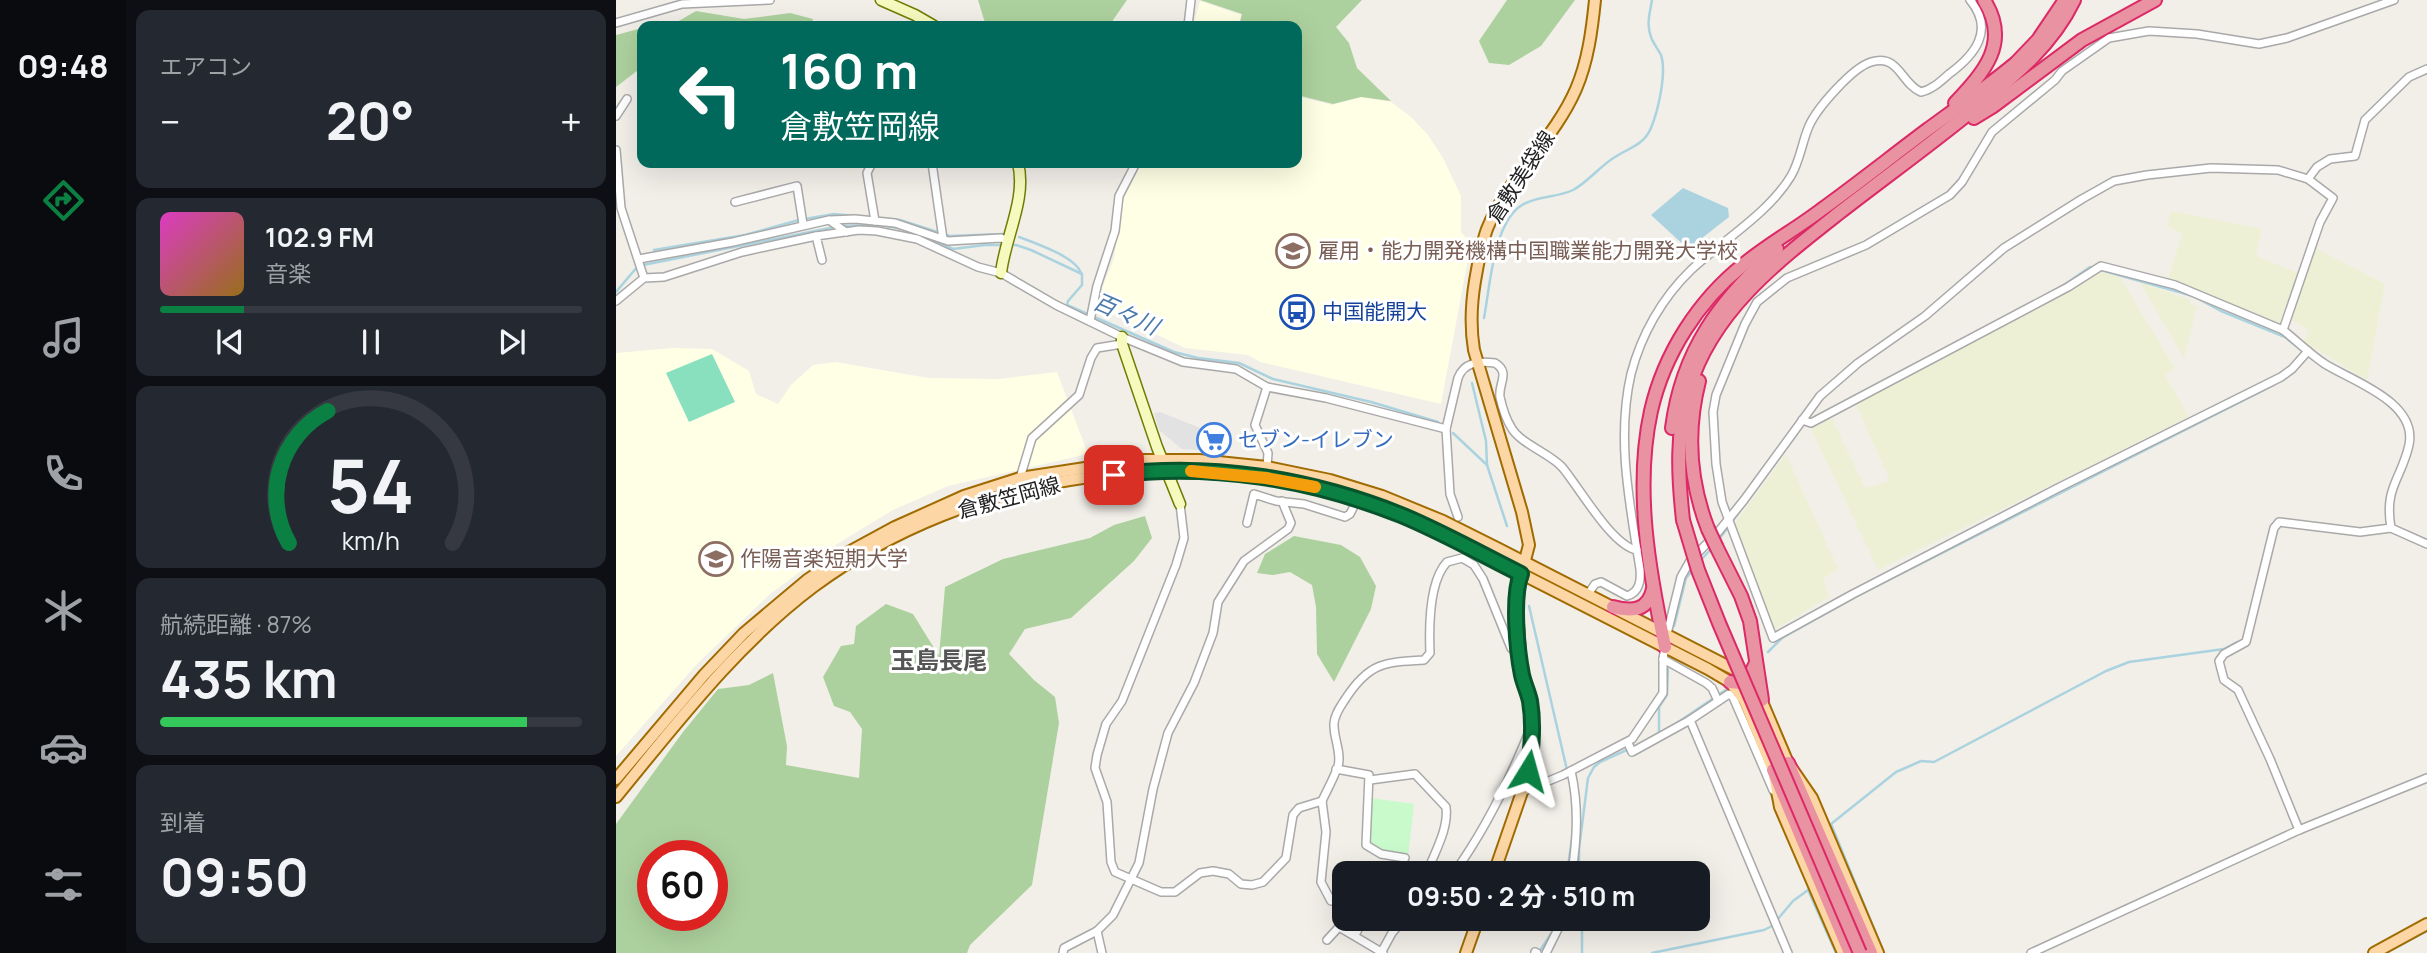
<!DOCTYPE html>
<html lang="ja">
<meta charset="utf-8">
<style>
:root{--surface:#171b24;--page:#242831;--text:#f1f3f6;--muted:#9ea1a6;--line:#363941;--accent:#0b8043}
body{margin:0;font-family:Manrope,"Noto Sans JP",sans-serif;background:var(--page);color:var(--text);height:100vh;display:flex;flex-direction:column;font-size:26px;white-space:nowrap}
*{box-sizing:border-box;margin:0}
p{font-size:23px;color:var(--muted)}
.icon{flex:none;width:38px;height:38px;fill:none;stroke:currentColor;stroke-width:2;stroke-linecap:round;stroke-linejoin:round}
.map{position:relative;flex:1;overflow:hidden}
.details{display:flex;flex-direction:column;gap:10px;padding:10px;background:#0d0f14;width:490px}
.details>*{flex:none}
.top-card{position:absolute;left:21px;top:21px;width:665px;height:147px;border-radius:14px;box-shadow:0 7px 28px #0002;background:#00695c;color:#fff;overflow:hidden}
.speed{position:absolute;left:21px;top:840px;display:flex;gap:14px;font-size:35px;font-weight:700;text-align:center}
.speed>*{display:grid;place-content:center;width:91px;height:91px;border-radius:50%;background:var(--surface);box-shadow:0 7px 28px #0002;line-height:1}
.speed .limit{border:10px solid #d22;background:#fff;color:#111}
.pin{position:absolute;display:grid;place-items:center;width:60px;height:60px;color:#fff;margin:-30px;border-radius:14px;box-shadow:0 4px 10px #0006}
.me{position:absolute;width:77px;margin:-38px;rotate:8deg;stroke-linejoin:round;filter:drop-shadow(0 0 5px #0008)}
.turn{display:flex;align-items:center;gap:24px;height:147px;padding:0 28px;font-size:32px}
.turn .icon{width:91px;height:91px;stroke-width:2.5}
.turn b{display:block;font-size:49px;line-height:60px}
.big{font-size:52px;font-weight:700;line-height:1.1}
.details .card{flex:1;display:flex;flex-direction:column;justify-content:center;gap:10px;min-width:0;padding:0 24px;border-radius:14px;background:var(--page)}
.details .dial{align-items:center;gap:0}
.dial svg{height:182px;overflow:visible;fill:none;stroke:var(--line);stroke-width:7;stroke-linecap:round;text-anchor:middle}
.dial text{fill:var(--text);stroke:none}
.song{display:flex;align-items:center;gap:21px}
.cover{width:84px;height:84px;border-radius:10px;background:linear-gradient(135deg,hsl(310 70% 55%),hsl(40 70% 35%))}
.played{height:7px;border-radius:4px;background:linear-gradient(90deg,var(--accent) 20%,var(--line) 20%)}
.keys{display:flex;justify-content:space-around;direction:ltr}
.heat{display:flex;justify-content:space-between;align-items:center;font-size:38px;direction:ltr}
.charge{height:10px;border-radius:5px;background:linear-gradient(90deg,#34c759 87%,var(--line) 0)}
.trip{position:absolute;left:716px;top:861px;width:378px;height:70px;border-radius:14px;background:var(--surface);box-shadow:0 7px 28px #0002;font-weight:700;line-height:70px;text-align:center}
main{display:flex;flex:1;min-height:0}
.menu{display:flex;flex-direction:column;width:126px;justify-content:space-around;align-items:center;background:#090b0e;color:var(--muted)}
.menu .icon{width:49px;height:49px}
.menu .active{color:var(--accent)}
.menu b{font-size:32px;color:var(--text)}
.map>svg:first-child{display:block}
</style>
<main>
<nav class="menu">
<b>09:48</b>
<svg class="icon active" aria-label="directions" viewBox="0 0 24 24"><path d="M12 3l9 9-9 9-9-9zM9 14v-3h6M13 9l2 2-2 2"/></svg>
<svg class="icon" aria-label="music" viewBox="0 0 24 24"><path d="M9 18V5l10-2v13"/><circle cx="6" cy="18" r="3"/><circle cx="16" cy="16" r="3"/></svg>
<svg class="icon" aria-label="phone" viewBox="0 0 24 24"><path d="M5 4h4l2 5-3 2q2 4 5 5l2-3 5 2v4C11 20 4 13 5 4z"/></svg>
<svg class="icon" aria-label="climate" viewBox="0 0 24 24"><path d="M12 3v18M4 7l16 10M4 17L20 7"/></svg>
<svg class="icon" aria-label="car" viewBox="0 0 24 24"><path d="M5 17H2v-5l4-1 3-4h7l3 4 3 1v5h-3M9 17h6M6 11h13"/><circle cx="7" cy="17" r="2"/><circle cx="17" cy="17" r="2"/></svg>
<svg class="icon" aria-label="filters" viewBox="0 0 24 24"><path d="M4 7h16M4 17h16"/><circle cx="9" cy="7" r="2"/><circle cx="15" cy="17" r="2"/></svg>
</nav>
<section class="details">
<div class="card"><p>エアコン</p>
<div class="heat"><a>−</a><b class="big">20°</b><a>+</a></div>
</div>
<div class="card">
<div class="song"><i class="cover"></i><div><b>102.9 FM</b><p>音楽</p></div></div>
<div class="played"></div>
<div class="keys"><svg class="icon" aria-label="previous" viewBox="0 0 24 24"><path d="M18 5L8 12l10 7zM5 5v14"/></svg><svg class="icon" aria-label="pause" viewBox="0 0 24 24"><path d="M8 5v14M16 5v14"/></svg><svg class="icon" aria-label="next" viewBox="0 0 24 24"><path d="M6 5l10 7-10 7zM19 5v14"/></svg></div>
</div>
<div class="card dial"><svg viewBox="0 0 100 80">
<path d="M14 69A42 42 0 1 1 86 69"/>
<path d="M14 69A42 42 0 0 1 31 11" stroke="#0b8043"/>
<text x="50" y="56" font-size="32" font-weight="700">54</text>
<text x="50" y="72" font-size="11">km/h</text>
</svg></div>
<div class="card"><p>航続距離 · 87%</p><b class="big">435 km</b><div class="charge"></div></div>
<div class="card"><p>到着</p><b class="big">09:50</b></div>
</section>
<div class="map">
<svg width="1811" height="953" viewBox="0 0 1811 953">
<rect width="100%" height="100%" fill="#f2efe9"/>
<g fill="#ffffe5">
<polygon points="584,1 625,15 622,26 577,26"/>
<polygon points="681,96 716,105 745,97 775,102 795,117 812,135 827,158 845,196 845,232 855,243 825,404 644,362 632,355 569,348 484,308 487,286 498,258 507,199 526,163 681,163"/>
<polygon points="57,348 96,349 133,371 140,394 162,404 175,385 197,365 220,362 312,378 382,379 441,372 472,454 332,486 277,510 221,544 153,595 81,664 0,756 0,353"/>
</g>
<g fill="#eef0d5">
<polygon points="1555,211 1646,229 1640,256 1682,273 1662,326 1552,279 1566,234 1551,226"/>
<polygon points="1699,248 1769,284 1751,380 1688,342 1692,329 1675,320"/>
<polygon points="1482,272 1503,276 1559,368 1549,375 1573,417 1262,570 1195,429 1216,418 1249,488 1274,481 1239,402 1412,313"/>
<polygon points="1524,282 1574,300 1574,304 1581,306 1568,359"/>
<polygon points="1170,454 1222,569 1207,579 1213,597 1159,629 1119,523"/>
</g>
<g fill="#add19e" fill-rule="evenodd">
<polygon points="362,0 511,0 497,20 497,26 370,26"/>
<polygon points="584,0 746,0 720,27 733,43 741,68 775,101 745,97 717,104 681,95 681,26 623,26 626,14"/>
<polygon points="891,0 959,0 925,46 893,65 873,63 863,41"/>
<polygon points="80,11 128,19 174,13 197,19 195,26 65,26 61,22"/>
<polygon points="26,28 26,67 0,87 0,35"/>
<path d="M529,516L536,538L518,561L455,618L409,629L393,654L418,680L439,697L443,723L416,885L354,945L351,953H0V824L67,732L102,689L133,685L157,673L171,746L170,765L243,778L246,729L234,712L218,706L207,677L225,646L238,644L240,626L270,604L297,614L323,656L329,587L387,559L474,538L498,525ZM37,856H96V915H37Z"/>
<polygon points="678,536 725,545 744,557 760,586 755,609 718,682 701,654 700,607 696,585 674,572 657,575 641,573 649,554"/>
</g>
<path fill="#c8facc" d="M755,798L798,804L792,857C778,850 766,852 752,843Z"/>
<polygon fill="#88e0be" points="96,354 119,402 73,422 50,373"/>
<polygon fill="#e2e2e2" points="544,412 587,429 582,441 603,451 566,449 543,430 538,413"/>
<polygon fill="#aad3df" points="1067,188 1112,208 1113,217 1072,249 1035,215"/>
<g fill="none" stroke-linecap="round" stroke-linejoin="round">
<g stroke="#aad3df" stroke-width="2.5">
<polyline points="225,226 264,225 288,229"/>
<polyline points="308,236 337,249 369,245 400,245 415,250 466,274 466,285 452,301 451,305 558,352 582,358 623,363 657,379 755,402 822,422"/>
<path d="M403,237C419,243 460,257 465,273"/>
<polyline points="38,250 129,235 183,220 218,214 284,220 334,236 387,234"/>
<polyline points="1445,287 1474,267 1577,296 1605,311 1669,337 1696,359"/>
<polyline points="0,292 22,266 219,227"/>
<polyline points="1399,311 1421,300"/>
<path d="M868,318C874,287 877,223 906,205C922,195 941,198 957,190C972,182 984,166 999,157C1013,148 1028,145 1035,128C1042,111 1051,73 1045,55C1042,49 1037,43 1035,37C1030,25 1034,12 1036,0"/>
<polyline points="1667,380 1678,372"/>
<polyline points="856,383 870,441 871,465 891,526"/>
<polyline points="837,433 871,465"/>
<polyline points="1101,542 1180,435"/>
<polyline points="1085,560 1097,547"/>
<polyline points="913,606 951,770"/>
<polyline points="1058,626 1070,578 1076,571"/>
<polyline points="1152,652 1166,638 1243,595 1658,385"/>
<polyline points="1055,727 1111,689"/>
<polyline points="1043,734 1043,707 1051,695 1052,669"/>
<polyline points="1150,782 1158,802"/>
<polyline points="951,873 957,832"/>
<polyline points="963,873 963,849 972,778 978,767 984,762 1024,744"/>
<polyline points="1194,888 1192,890 1220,953"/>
<polyline points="966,919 966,953"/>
<polyline points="1777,949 1811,931"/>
<polyline points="923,952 939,928"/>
<polyline points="1036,953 1148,930 1156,926 1177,901 1192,890"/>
<polyline points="1268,953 1215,824 1280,772 1305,761 1318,762 1490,671 1513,662 1608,649 1621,642"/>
</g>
<g stroke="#a9a9a9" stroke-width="10">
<g id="street">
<polyline points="0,23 66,4 154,0"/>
<polyline points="572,26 575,0"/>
<polyline points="0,116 11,99"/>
<polyline points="0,150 5,208 28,278"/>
<polyline points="256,163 251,173 259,221"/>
<polyline points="316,163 327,239"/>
<polyline points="1692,179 1701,167 1714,159 1739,156 1749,120 1793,77 1811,69"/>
<polyline points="119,202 181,186 187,224"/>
<polyline points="214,220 239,219 279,223 332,241 385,238 391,240"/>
<polyline points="23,259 117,242 213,220 230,232"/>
<polyline points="206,260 200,236 243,230 261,231 301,239 362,267 385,273 440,305 506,337 567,362 620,369 651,387 710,398 830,429"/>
<polyline points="0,301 28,278 48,277 126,252 200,236"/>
<polyline points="474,321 481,286 499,231 503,196 520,163"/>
<polyline points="1692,351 1676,369 1665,377 1444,487 1237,594 1157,638 1106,502 1100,464 1097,412 1100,395 1129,324 1141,302 1171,278 1250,245 1334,195 1346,182 1376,132 1439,80 1446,71 1493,38 1533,31 1581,34 1643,44 1671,38 1778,0"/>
<polyline points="1186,420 1195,423 1452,287 1485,266 1559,285 1667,330"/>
<polyline points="651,467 652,453 639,425 651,387"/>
<polyline points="404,478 416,438 463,395 475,358 481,348 506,344"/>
<path d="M564,504L568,538L560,565L506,701L490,724L481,755L479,768L491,802L495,862L499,872L545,892H559L584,873L597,871L613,874L625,884L636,885L647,882L670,858L677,815L683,808L706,801C711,790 718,778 722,766C726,753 717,737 718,723C719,713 725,706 730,698C753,663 768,662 808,660L814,653C813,628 813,581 831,562L846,558L858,565L867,579L895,648L904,655"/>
<path d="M842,517L834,494L830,429L842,378C848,362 863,361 879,363C895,373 882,383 884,397C886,406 890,419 895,427C903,443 933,453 946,467C963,487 996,546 1021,550"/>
<polyline points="631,523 638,494 660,501 688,504 729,517 734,514 741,500"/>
<path d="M972,594L979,584L985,582L1011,596C1024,592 1025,580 1024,569C1014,505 1000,439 1015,374C1025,335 1046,298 1075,270C1107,240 1152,214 1175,176C1184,161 1186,142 1193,126C1201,108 1236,68 1255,62C1283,53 1285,84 1305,92C1316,90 1325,81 1333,74C1359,55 1379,30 1354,0"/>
<polyline points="1047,659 1090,683 1096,688 1102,701"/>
<polyline points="1074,720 1172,953"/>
<polyline points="1012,743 1016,752 1074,720 1113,694 1117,697 1157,790"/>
<polyline points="720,769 753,775 750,845 765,854 789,858"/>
<path d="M955,771C963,806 961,838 956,873"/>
<path d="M754,780L799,774L830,807C833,829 818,853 811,873"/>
<path d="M906,792L947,775L1016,739L1047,693V659L1051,634L1065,577L1074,561L1103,531L1128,500L1204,396L1242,363L1309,316L1388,248L1466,199L1498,181L1531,175L1595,168L1662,170L1692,179L1717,198L1704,222L1667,330C1681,341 1694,354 1709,364C1736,381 1802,402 1793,445C1785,480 1768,487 1775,528L1811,544"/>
<polyline points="706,801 710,832 705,882 715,901 728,899"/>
<polyline points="1683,830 1654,759 1622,690 1608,680 1603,661 1608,654 1630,642 1658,528 1663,522 1744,532 1775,528"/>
<path d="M838,873C869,830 893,781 913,732"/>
<polyline points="481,931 486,953"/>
<polyline points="739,935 746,922 740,919"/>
<polyline points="711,940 723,927 767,953"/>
<polyline points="919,952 921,953"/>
<polyline points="447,953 448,948 481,931 497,915 523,863 537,789 552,733 578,683 597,633 602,602 628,561 672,529 675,523 666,501"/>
<polyline points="765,953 776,933 788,919"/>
<polyline points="930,953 947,919"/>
<polyline points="1415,953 1683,830 1811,778"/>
</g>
</g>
<g stroke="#707d05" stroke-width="13">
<g id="secondary">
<polyline points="265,0 299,15 318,26"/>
<path d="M385,273C389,237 411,199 402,163"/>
<polyline points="506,337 506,344 541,447 564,504"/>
</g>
</g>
<g stroke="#a06b00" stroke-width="14">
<g id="primary">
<polyline points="0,779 88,675 128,633 191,580 233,552 279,527 348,496 404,478 521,460 583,460 651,467 714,480 766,496 827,521 883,549 1127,674 1141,690 1172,763 1196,798 1262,953"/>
<path d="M0,797C61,723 120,645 197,587C356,469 574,441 760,506C807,523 852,547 896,569C962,603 1027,636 1092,669L1114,682L1128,700L1157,770L1164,807L1227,953"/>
<path d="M878,873L906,792L916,747L914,700L906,677L904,655L900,594L913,545L906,512L858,350C854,326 855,305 859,281C862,263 865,246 871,229C892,177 938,140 960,89C972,61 976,30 979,0"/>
<polyline points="850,953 862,919"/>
<polyline points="1758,953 1811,924"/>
</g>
</g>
<g stroke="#dc2a67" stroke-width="16">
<g id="highway">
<path d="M1339,103C1368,72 1395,43 1368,0"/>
<polyline points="1358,118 1376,107 1466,40 1539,0"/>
<path d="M1083,381C1070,432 1073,480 1092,529"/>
<path d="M1056,428C1066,350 1104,300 1161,249"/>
<path d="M1067,520C1062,475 1060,432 1073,388C1097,310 1162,261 1223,213C1268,178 1314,145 1358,109C1397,77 1436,46 1458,0"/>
<polyline points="1101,548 1125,596 1134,621 1146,700"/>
<path d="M997,607C1016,612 1032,611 1037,589"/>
<path d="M1049,647C1033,571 1018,488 1035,411C1048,354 1082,301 1127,265C1151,245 1180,229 1205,210C1241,184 1275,157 1311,130C1341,108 1371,87 1400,63L1422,40L1449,0"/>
<polyline points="1114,682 1125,683 1132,679 1140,663"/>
<polyline points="1172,763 1255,953"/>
<polyline points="1157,770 1234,953"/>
</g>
</g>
<use href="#street" stroke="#fff" stroke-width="7"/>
<use href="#secondary" stroke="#f7fabf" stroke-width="10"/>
<use href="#primary" stroke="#fcd6a4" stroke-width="10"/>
<use href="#highway" stroke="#e892a2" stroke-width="12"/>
<g stroke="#dc2a67" stroke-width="16" stroke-linecap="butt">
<g id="highway-bridge">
<polyline points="1067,520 1082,570 1103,623 1244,953"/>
<polyline points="1092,529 1101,548"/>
</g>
</g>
<use href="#highway-bridge" stroke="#e892a2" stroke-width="12"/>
</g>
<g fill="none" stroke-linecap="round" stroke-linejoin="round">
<g stroke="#07532c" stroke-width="18">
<path id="route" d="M498,475C594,462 695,479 785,515C826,532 865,554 905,574C896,597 901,650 906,675C908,684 912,692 914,701C918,725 916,748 912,771"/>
</g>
<use href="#route" stroke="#0b8043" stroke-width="12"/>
<polyline stroke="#f59e0b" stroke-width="12" points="575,471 650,478 699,487"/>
</g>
<defs>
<g id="university-ring" transform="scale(1.75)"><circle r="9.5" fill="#fff" stroke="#8d6e63" stroke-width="1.5"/><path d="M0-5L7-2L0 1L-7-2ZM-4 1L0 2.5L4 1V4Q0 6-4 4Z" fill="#8d6e63"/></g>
<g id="bus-ring" transform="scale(1.75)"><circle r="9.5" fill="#fff" stroke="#1a4fb4" stroke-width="1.5"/><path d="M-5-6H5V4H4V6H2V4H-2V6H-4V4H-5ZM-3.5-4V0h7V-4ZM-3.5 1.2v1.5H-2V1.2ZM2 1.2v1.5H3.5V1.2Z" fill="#1a4fb4"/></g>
<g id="supermarket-ring" transform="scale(1.75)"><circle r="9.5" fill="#fff" stroke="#3f7fe0" stroke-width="1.5"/><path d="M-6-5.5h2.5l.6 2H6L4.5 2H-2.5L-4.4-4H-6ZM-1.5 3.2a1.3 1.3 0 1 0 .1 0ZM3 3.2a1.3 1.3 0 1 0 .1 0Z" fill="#3f7fe0"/></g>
</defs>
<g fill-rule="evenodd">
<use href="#university-ring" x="677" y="251"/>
<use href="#bus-ring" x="681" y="312"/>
<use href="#supermarket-ring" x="598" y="440"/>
<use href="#university-ring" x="100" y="559"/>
</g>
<g text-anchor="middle" stroke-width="6" stroke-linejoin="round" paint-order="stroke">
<g font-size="21" fill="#222" stroke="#fff">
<text transform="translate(905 177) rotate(-57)" y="7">倉敷美袋線</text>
<text transform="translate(393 498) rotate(-15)" y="7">倉敷笠岡線</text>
</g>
<g font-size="21" fill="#785e54" stroke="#fff" text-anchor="start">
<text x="702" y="258">雇用・能力開発機構中国職業能力開発大学校</text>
<text x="124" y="566">作陽音楽短期大学</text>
</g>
<g font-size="21" fill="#164399" stroke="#fff" text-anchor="start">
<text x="706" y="319">中国能開大</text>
</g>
<g font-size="21" fill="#366cbe" stroke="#fff" text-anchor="start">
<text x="622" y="447">セブン-イレブン</text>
</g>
<g font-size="23" font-style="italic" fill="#4a7aab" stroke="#fff">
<text transform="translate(510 314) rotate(24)" y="8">百々川</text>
</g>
<g font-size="24" font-weight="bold" fill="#555" stroke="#fff">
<text x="323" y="669">玉島長尾</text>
</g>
</g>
</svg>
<div class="speed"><div class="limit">60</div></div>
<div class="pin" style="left:498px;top:475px;background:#d93025"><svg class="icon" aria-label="arrive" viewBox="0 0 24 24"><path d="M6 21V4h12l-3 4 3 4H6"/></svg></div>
<svg class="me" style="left:912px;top:771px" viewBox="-20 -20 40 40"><path d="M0-17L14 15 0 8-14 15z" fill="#0b8043" stroke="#fff" stroke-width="4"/></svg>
<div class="trip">09:50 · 2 分 · 510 m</div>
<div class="top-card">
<div class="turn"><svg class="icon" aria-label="left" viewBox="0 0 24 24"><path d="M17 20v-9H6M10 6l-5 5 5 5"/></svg><div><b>160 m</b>倉敷笠岡線</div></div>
</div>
</div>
</main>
